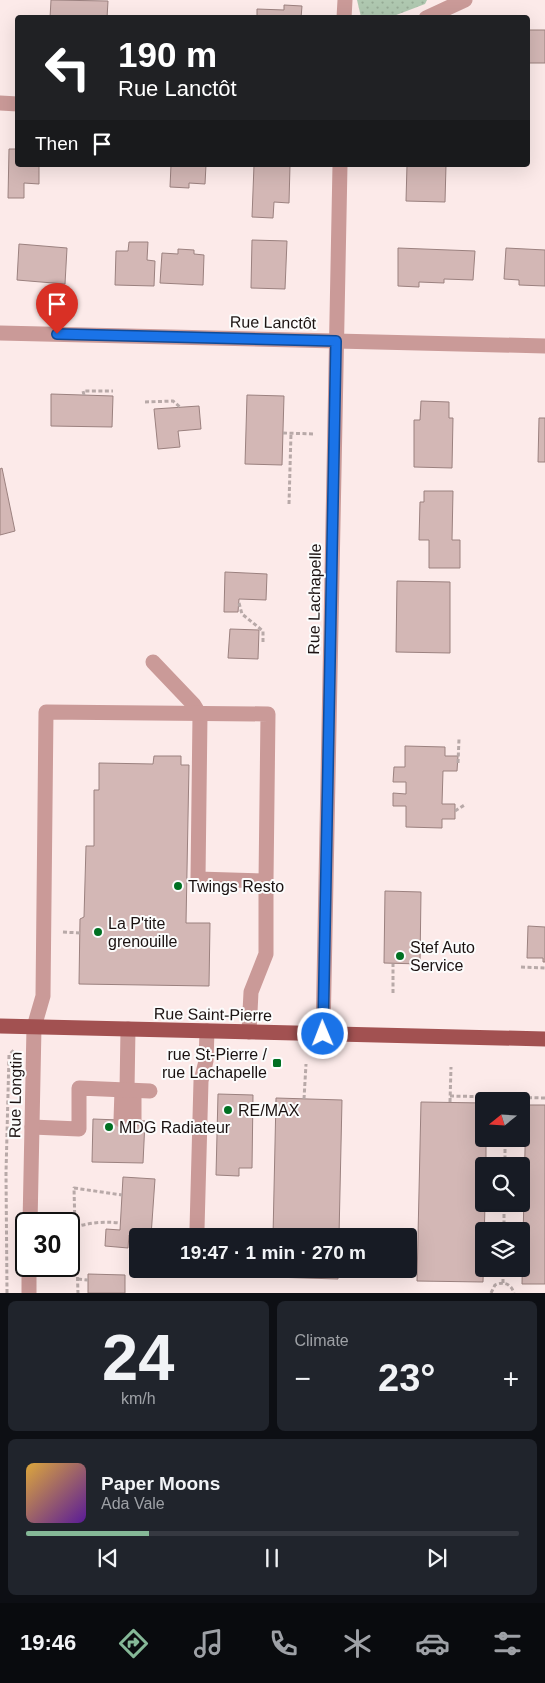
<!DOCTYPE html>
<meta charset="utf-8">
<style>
:root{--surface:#171b24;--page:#20242c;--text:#f1f3f6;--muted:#9ea1a6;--line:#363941;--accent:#85b897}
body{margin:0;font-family:Arial,sans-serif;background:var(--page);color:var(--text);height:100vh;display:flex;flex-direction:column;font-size:19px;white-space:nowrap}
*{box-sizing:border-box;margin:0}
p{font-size:16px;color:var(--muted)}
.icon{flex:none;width:28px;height:28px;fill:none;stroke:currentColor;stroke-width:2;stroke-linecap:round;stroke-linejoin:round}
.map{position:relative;height:1293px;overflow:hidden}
.side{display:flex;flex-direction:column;gap:8px;padding:8px;background:#0d0f14;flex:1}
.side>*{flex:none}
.top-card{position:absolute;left:15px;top:15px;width:515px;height:152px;border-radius:5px;box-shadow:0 5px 20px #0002;background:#202124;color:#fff;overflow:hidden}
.needle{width:32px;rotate:252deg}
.fabs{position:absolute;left:475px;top:1092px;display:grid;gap:10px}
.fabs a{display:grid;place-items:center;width:55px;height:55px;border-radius:5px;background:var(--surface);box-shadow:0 5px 20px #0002;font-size:25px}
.speed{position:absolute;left:15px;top:1212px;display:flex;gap:10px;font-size:25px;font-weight:700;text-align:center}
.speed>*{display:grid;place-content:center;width:65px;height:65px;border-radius:50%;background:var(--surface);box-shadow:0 5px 20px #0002;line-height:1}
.speed .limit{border:2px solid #111;border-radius:8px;background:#fff;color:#111}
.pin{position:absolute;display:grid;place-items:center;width:42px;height:42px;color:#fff;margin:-51px -21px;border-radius:50% 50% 50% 0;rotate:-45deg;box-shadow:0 0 5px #0007}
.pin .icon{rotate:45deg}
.me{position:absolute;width:55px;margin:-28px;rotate:359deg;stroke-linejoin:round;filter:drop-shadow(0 0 4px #0008)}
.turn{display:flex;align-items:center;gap:18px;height:105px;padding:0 20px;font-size:22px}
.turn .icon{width:65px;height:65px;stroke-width:2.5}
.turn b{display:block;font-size:35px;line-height:42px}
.then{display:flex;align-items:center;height:48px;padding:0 20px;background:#0003;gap:10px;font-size:19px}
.big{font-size:38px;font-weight:800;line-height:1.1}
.side .card{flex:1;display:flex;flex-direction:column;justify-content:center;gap:8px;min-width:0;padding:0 18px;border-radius:8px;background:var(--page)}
.side .dial{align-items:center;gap:0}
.dial b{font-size:65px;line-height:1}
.song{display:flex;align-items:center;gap:15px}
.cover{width:60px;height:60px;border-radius:8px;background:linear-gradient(135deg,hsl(40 70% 55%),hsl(270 70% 35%))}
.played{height:5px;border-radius:2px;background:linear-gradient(90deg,var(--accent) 25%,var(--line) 25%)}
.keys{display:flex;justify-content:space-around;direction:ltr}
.heat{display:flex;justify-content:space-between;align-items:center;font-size:28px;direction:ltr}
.side .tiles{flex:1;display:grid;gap:8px;grid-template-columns:1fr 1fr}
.card:last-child{grid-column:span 2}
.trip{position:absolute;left:129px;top:1228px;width:288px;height:50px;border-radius:5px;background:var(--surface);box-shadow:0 5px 20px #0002;font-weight:800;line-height:50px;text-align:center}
.dock{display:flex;height:80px;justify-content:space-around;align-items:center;background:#090b0e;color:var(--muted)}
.dock .icon{width:35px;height:35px}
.dock .current{color:var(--accent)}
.dock b{font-size:22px;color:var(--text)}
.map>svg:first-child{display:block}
</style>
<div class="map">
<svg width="545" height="1293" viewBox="0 0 545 1293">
<defs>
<pattern id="grass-dots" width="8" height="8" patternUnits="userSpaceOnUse" patternTransform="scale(1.25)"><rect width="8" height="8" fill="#afc8b0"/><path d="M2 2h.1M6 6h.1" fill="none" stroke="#96ab96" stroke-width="1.8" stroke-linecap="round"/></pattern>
</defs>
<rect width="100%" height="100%" fill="#fceae9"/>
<polygon fill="url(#grass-dots)" points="357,0 427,0 425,4 391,17 361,17"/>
<g fill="#d3b7b5" stroke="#9b817f">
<polygon points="51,0 108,1 107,18 50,18"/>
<polygon points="284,5 302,6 301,18 257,18 257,9 284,10"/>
<rect x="528" y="30" width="17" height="33"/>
<polygon points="9,149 18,149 18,165 39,165 39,184 24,183 24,198 8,198"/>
<polygon points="171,165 206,165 205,184 189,183 189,188 170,187"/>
<polygon points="254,165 290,165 289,203 274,202 273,218 252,217"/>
<polygon points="407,165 446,165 445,202 406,201"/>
<polygon points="252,240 287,241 285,289 251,288"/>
<polygon points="129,242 148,242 147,260 155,261 154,286 115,285 116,251 128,251"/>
<polygon points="19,244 67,248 65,284 17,280"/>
<polygon points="398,248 475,251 473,280 444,279 444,283 419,282 419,287 398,286"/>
<polygon points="506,248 545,250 545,286 519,285 519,280 504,279"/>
<polygon points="178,249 194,250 194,254 204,255 203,285 160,283 162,253 178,254"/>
<polygon points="51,394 113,396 112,427 51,426"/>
<polygon points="247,395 284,396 282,465 245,464"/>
<polygon points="421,401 449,402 449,418 453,418 452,468 414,467 414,420 420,420"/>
<polygon points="199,406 201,429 178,431 180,447 158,449 154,409"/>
<polygon points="539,418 545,418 545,462 538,462"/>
<polygon points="2,468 15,531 0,535 0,469"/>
<polygon points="424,491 453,491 452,540 460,540 460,568 429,568 429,540 419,540 420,502 424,502"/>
<polygon points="225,572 267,574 266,600 239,599 238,612 224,612"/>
<polygon points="397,581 450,582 450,653 396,652"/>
<polygon points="230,629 259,630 258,659 228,658"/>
<polygon points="405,746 445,747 445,756 458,756 457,771 443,771 442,804 455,804 455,819 442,819 442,828 406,827 406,806 393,806 393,793 406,794 406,782 393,782 394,767 405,767"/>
<polygon points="154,756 181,756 181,765 189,765 186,923 210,923 209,986 79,984 80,919 84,917 86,846 94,846 94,790 99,790 99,763 153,764"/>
<polygon points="385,891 421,892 420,964 384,963"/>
<polygon points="528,926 545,927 545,962 543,962 543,958 527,958"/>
<polygon points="218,1094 253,1095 252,1168 239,1168 239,1176 216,1175"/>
<polygon points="276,1098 342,1100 339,1236 273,1236"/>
<polygon points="421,1102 484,1103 484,1139 486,1139 486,1166 484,1166 484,1204 485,1204 483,1282 417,1281"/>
<polygon points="526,1105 545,1105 545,1284 522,1284"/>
<polygon points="93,1119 145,1121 143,1163 92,1162"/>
<polygon points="123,1177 155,1179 151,1236 129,1235 128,1248 105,1246 106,1229 120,1230"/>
<polygon points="272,1269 338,1269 338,1279 272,1277"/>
<polygon points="88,1274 125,1275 125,1293 88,1293"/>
</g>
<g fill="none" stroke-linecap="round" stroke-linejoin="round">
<g stroke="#b8a9a8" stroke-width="3" stroke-dasharray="4 2.5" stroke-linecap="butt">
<polyline points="84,395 83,391 113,391"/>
<polyline points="145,402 173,401 180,407"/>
<polyline points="283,433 315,434"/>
<polyline points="289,504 291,433"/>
<polyline points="239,603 242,614 263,631 263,644"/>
<polyline points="458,763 459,739"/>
<polyline points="455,811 466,804"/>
<polyline points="63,932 80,933"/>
<polyline points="521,967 545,968"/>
<polyline points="393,993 393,964"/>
<polyline points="450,1096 545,1098"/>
<polyline points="304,1099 306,1064"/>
<polyline points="450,1102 451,1067"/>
<polyline points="505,1166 505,1139"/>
<polyline points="75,1227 74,1188 122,1195"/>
<path d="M69,1229C86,1223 102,1221 120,1223"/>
<polyline points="504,1231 504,1204"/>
<polyline points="77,1264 78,1293"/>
<polyline points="78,1279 88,1280"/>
<polyline points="503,1283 503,1269"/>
<polyline points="7,1293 6,1173 9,1055 14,1050"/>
<path d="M491,1293L495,1285C504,1281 511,1284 514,1293"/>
</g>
<g stroke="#ca9a98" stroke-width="15">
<polyline points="344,18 345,0"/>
<polyline points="426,18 465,0"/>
<polyline points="0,103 18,104"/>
<polyline points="0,333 545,346"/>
<polyline points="153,662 194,705 200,715 198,879 266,881 266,954 251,992 249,1032"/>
<polyline points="323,1034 340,165"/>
<polyline points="127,1090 128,1029"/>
<polyline points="121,1120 122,1090"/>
<polyline points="134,1120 134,1091"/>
<polyline points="32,1127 79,1129 79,1088 150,1091"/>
<polyline points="30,1224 34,1027 43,996 46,712 268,714 266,881"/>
<polyline points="197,1229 201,1081 206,1061 207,1031"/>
<polyline points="29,1266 29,1293"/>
</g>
<polyline stroke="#a25151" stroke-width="15" points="0,1026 545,1039"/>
</g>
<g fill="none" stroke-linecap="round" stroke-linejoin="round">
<g stroke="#114b97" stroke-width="12">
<polyline id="route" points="57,334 336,341 323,1034"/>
</g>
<use href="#route" stroke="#1a73e8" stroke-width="9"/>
</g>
<g fill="#007022" stroke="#fcfcfc" stroke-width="2">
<circle cx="178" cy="886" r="5"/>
<circle cx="98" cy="932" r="5"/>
<circle cx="400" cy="956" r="5"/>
<rect x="272" y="1058" width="10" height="10" rx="2.5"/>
<circle cx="228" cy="1110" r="5"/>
<circle cx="109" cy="1127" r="5"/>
</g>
<g text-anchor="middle" stroke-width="4" stroke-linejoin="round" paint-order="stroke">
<g font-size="16" fill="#1b1211" stroke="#fcfcfc">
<text transform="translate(273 322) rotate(1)" y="6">Rue Lanctôt</text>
<text transform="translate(314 599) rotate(-89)" y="6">Rue Lachapelle</text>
<text transform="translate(213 1014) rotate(1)" y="6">Rue Saint-Pierre</text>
<text transform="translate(15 1095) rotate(-89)" y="6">Rue Longtin</text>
</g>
<g font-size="16" fill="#1b1211" stroke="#fcfcfc" text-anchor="start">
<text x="188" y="892">Twings Resto</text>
<text x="108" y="929">La P'tite<tspan x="108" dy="18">grenouille</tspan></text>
<text x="410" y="953">Stef Auto<tspan x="410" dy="18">Service</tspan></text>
<text x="267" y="1060" text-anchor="end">rue St-Pierre /<tspan x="267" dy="18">rue Lachapelle</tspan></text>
<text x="238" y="1116">RE/MAX</text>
<text x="119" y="1133">MDG Radiateur</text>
</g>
</g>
</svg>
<div class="fabs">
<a><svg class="needle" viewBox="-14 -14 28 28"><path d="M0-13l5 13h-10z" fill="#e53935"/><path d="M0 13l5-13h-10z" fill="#9ea1a6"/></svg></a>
<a><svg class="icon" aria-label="search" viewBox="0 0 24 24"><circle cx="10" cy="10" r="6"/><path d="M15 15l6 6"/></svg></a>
<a><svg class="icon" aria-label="layers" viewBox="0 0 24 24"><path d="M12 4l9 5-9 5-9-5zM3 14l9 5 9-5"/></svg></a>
</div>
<div class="speed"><div class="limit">30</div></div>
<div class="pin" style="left:57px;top:334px;background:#d93025"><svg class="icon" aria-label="arrive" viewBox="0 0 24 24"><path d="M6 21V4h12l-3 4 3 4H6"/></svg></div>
<svg class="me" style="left:323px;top:1034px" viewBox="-20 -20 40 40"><circle r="17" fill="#1a73e8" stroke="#fff" stroke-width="3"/><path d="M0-11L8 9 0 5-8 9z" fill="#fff"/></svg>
<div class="trip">19:47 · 1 min · 270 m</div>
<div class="top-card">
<div class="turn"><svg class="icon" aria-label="left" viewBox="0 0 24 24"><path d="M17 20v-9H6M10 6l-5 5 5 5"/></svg><div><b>190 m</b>Rue Lanctôt</div></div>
<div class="then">Then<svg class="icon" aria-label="arrive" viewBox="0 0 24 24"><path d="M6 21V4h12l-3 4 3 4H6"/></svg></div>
</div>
</div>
<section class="side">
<div class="tiles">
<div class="card dial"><b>24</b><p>km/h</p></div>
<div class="card"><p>Climate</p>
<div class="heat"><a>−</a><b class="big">23°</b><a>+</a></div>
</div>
<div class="card">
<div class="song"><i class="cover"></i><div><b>Paper Moons</b><p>Ada Vale</p></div></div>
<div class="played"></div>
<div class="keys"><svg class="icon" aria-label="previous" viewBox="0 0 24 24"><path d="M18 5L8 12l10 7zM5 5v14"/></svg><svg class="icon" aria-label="pause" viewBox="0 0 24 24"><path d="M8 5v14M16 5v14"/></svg><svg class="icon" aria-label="next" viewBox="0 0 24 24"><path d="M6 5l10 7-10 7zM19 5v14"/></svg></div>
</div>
</div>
</section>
<nav class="dock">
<b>19:46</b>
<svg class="icon current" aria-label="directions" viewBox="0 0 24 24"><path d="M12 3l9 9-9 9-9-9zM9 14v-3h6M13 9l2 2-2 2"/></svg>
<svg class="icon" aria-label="music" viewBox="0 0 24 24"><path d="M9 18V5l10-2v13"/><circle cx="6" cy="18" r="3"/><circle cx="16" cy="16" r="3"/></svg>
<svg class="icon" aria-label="phone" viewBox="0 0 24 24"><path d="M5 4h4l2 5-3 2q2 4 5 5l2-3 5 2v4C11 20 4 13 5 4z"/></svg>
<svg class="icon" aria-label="climate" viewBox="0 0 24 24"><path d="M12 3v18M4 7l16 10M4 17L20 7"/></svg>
<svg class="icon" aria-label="car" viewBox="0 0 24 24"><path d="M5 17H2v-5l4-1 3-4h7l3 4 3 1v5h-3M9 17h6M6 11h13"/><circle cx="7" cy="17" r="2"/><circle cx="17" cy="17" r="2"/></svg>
<svg class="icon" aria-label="filters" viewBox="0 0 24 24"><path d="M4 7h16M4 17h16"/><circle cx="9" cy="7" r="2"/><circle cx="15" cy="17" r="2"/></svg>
</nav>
